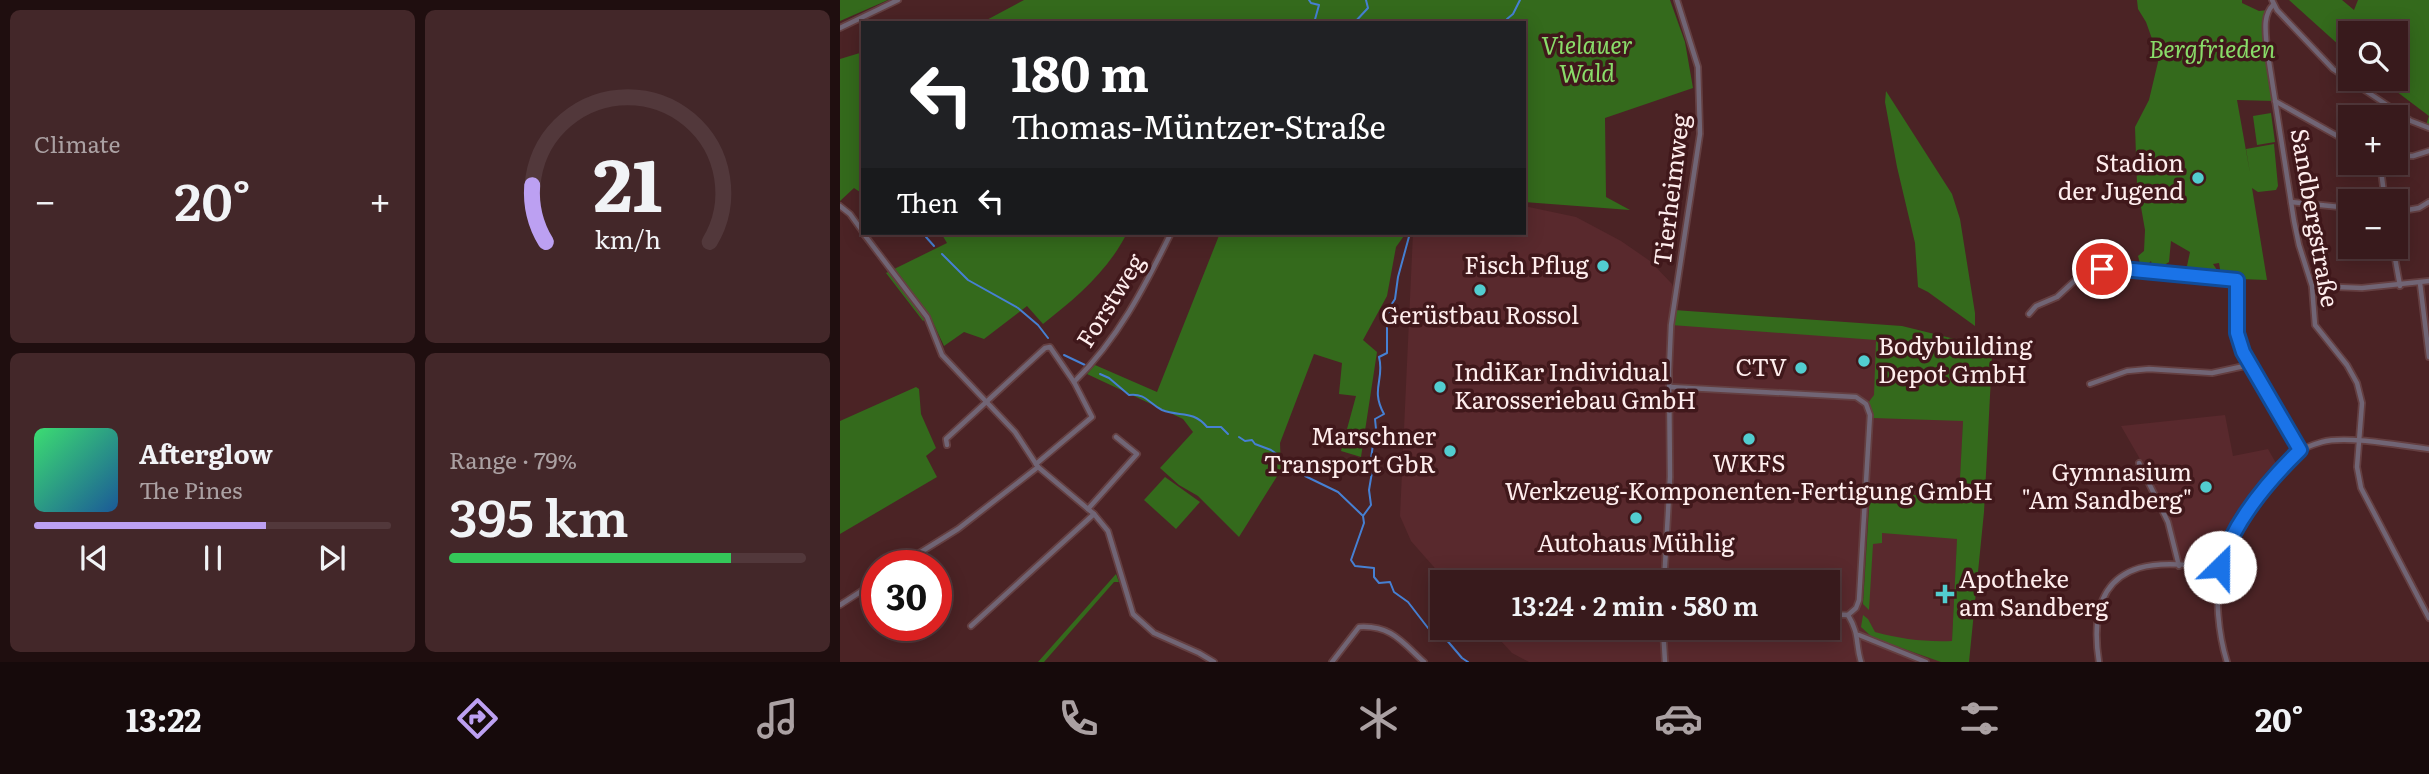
<!DOCTYPE html>
<meta charset="utf-8">
<style>
:root{--surface:#381a1c;--page:#432729;--text:#f1f3f6;--muted:#aba1a3;--line:#52383b;--accent:#bca0f2}
body{margin:0;font-family:Literata,serif;background:var(--page);color:var(--text);height:100vh;display:flex;flex-direction:column;font-size:26px;white-space:nowrap}
*{box-sizing:border-box;margin:0}
p{font-size:23px;color:var(--muted)}
.icon{flex:none;width:38px;height:38px;fill:none;stroke:currentColor;stroke-width:2;stroke-linecap:round;stroke-linejoin:round}
.map{position:relative;flex:1;overflow:hidden}
.panel{display:flex;flex-direction:column;gap:10px;padding:10px;background:#1f0e0f;width:840px}
.panel>*{flex:none}
.guide{position:absolute;left:21px;top:21px;width:665px;height:214px;border-radius:0px;box-shadow:0 4px 18px #0003,0 0 0 2px var(--line);background:#202124;color:#fff;overflow:hidden}
.buttons{position:absolute;left:1498px;top:21px;display:grid;gap:14px}
.buttons a{display:grid;place-items:center;width:70px;height:70px;border-radius:0px;background:var(--surface);box-shadow:0 4px 18px #0003,0 0 0 2px var(--line);font-size:35px}
.speed{position:absolute;left:21px;top:550px;display:flex;gap:14px;font-size:35px;font-weight:700;text-align:center}
.speed>*{display:grid;place-content:center;width:91px;height:91px;border-radius:50%;background:var(--surface);box-shadow:0 4px 18px #0003,0 0 0 2px var(--line);line-height:1}
.speed .limit{border:10px solid #d22;background:#fff;color:#111}
.pin{position:absolute;display:grid;place-items:center;width:60px;height:60px;color:#fff;margin:-30px;border:4px solid #fff;border-radius:50%;box-shadow:0 2px 7px #0007}
.me{position:absolute;width:77px;margin:-38px;rotate:23deg;stroke-linejoin:round;filter:drop-shadow(0 0 5px #0008)}
.turn{display:flex;align-items:center;gap:24px;height:147px;padding:0 35px;font-size:32px}
.turn .icon{width:91px;height:91px;stroke-width:2.5}
.turn b{display:block;font-size:49px;line-height:60px}
.then{display:flex;align-items:center;height:66px;padding:0 35px;background:#0003;gap:14px;font-size:26px}
.big{font-size:52px;font-weight:600;line-height:1.1}
.panel .widget{flex:1;display:flex;flex-direction:column;justify-content:center;gap:10px;min-width:0;padding:0 24px;border-radius:10px;background:var(--page)}
.panel .dial{align-items:center;gap:0}
.dial svg{height:182px;overflow:visible;fill:none;stroke:var(--line);stroke-width:7;stroke-linecap:round;text-anchor:middle}
.dial text{fill:var(--text);stroke:none}
.song{display:flex;align-items:center;gap:21px}
.cover{width:84px;height:84px;border-radius:10px;background:linear-gradient(135deg,hsl(140 70% 55%),hsl(210 70% 35%))}
.played{height:7px;border-radius:4px;background:linear-gradient(90deg,var(--accent) 65%,var(--line) 65%)}
.keys{display:flex;justify-content:space-around;direction:ltr}
.heat{display:flex;justify-content:space-between;align-items:center;font-size:38px;direction:ltr}
.charge{height:10px;border-radius:5px;background:linear-gradient(90deg,#34c759 79%,var(--line) 0)}
.panel .tiles{flex:1;display:grid;gap:10px;grid-template-columns:repeat(2,1fr)}
.trip{position:absolute;left:590px;top:570px;width:410px;height:70px;border-radius:0px;background:var(--surface);box-shadow:0 4px 18px #0003,0 0 0 2px var(--line);font-weight:600;line-height:70px;text-align:center}
.tab-bar{display:flex;height:112px;justify-content:space-around;align-items:center;background:#160a0b;color:var(--muted)}
.tab-bar .icon{width:49px;height:49px}
.tab-bar .on{color:var(--accent)}
.tab-bar b{font-size:32px;color:var(--text)}
main{display:flex;flex:1;min-height:0}
.map>svg:first-child{display:block}
</style>
<main>
<section class="panel">
<div class="tiles">
<div class="widget"><p>Climate</p>
<div class="heat"><a>−</a><b class="big">20°</b><a>+</a></div>
</div>
<div class="widget dial"><svg viewBox="0 0 100 80">
<path d="M14 69A42 42 0 1 1 86 69"/>
<path d="M14 69A42 42 0 0 1 8 44" stroke="#bca0f2"/>
<text x="50" y="56" font-size="32" font-weight="700">21</text>
<text x="50" y="72" font-size="11">km/h</text>
</svg></div>
<div class="widget">
<div class="song"><i class="cover"></i><div><b>Afterglow</b><p>The Pines</p></div></div>
<div class="played"></div>
<div class="keys"><svg class="icon" aria-label="previous" viewBox="0 0 24 24"><path d="M18 5L8 12l10 7zM5 5v14"/></svg><svg class="icon" aria-label="pause" viewBox="0 0 24 24"><path d="M8 5v14M16 5v14"/></svg><svg class="icon" aria-label="next" viewBox="0 0 24 24"><path d="M6 5l10 7-10 7zM19 5v14"/></svg></div>
</div>
<div class="widget"><p>Range · 79%</p><b class="big">395 km</b><div class="charge"></div></div>
</div>
</section>
<div class="map">
<svg width="1589" height="662" viewBox="0 0 1589 662">
<rect width="100%" height="100%" fill="#4b2325"/>
<g fill="#59292d">
<polygon points="684,206 736,217 781,241 810,261 832,284 834,290 834,310 1077,343 1126,363 1111,662 689,662 672,653 649,628 987,628 987,583 608,583 571,541 560,516 573,233 684,233"/>
<polygon points="1385,415 1393,456 1428,449 1437,465 1425,477 1392,525 1376,563 1341,563 1326,514 1300,459 1281,426"/>
</g>
<g fill="#346a1c">
<polygon points="0,0 48,0 0,21"/>
<polygon points="184,0 830,0 845,42 853,88 765,118 766,197 790,210 684,202 684,23 141,23"/>
<polygon points="1297,0 1402,0 1402,3 1419,11 1429,10 1425,25 1435,101 1397,100 1410,173 1406,149 1434,144 1438,186 1436,190 1418,192 1412,188 1427,280 1400,279 1397,276 1381,275 1379,263 1373,264 1379,273 1369,273 1369,276 1338,273 1338,271 1347,266 1350,252 1331,241 1329,262 1321,267 1328,271 1326,272 1313,269 1311,261 1304,268 1301,267 1298,256 1304,251 1305,230 1297,184 1295,127 1309,100 1318,62 1316,50 1306,22 1298,9"/>
<polygon points="1449,0 1502,0 1514,10 1518,0 1589,0 1589,128 1585,128 1589,116 1540,79 1556,79 1556,33 1510,33 1510,55"/>
<polygon points="23,52 23,194 14,188 0,201 0,59"/>
<polygon points="1046,91 1112,194 1120,219 1135,313 1135,326 1088,292 1078,287 1075,243 1057,167 1045,102"/>
<polygon points="1431,113 1435,142 1417,145 1413,116"/>
<path d="M101,233H287C268,271 236,298 203,324L187,306L144,339L124,332L104,346L90,316L83,321L46,273L107,243Z"/>
<polygon points="380,233 566,233 556,247 547,296 523,340 537,352 521,457 501,451 516,396 499,394 502,363 474,354 440,443 441,470 399,537 358,496 339,485 320,468 353,432 343,419 247,374 255,365 317,392"/>
<path d="M834,310L1062,326L1123,341L1152,357L1144,512L1129,662H1101L1033,638L1021,627L1023,615L1028,619L1035,632C1061,639 1084,642 1112,641L1117,539L1042,533V543L1033,544L1029,610L1023,604L1030,493L1119,497L1123,421L1033,418L1028,403L1034,395L1036,340L831,325Z"/>
<polygon points="76,387 79,389 81,414 96,448 86,456 97,477 0,534 0,421"/>
<polygon points="325,477 360,502 336,529 304,500"/>
<polygon points="276,574 279,582 274,582 204,662 198,662"/>
</g>
<g fill="none" stroke-linecap="round" stroke-linejoin="round">
<g stroke="#4680d3" stroke-width="2">
<polyline points="469,0 471,3 479,5 474,23"/>
<polyline points="514,23 528,8 526,0"/>
<polyline points="668,23 667,19 673,14 680,0"/>
<path d="M570,233L558,277L555,299L548,310L553,322L547,326V353L539,357C545,379 530,389 544,414L535,419L536,429L531,432L533,444L531,459L533,466L529,490L531,505L523,516L524,523L511,560L515,566L534,568V577L539,583L550,582L554,592L568,602L588,628L605,638L622,658L628,662"/>
<polyline points="86,237 94,246"/>
<polyline points="102,254 128,280 178,308 198,325 208,338"/>
<polyline points="224,355 245,365"/>
<path d="M260,374L269,378L289,395C306,393 308,403 322,410C340,417 353,410 367,427H381L388,434"/>
<polyline points="399,437 405,441 412,440 415,444 431,450 458,469"/>
<polyline points="465,476 498,492 522,515"/>
</g>
<g stroke="#643f41" stroke-width="8">
<g id="minor">
<polyline points="1432,0 1437,10 1493,69 1571,121 1589,128"/>
<path d="M1433,5C1422,16 1426,34 1427,49L1454,221L1459,245L1472,286L1475,325L1507,365L1517,383L1522,403L1517,467L1521,488L1589,618"/>
<polyline points="0,28 58,0"/>
<polyline points="1435,101 1510,143"/>
<polyline points="1556,156 1573,156 1589,151"/>
<polyline points="1540,163 1545,201"/>
<polyline points="1451,202 1510,208"/>
<polyline points="0,206 10,214 23,232"/>
<polyline points="1556,212 1579,208 1589,202"/>
<polyline points="23,233 87,317 102,355 175,432 198,467 254,514 268,531 293,614 314,633 359,653 374,662"/>
<polyline points="1553,247 1560,286"/>
<polyline points="1580,283 1589,357"/>
<polyline points="1472,286 1522,288 1589,281"/>
<polyline points="1189,314 1196,306 1217,297 1243,273 1262,269 1395,279 1398,284 1397,333 1403,352 1460,450"/>
<path d="M234,382C278,339 304,288 331,233"/>
<polyline points="1250,384 1287,371 1309,369 1372,373 1409,365"/>
<polyline points="830,387 1016,397 1026,404 1030,415 1019,600 1016,608 1008,615 987,614"/>
<polyline points="107,445 106,439 205,348 210,347 234,382 252,417 196,464"/>
<polyline points="1299,463 1328,522 1339,566"/>
<polyline points="248,509 297,454 276,437"/>
<polyline points="60,565 118,529 198,467"/>
<polyline points="824,583 830,477 829,371 831,325 860,134 858,67 837,0"/>
<polyline points="0,605 37,581"/>
<path d="M1008,615C1020,635 1015,642 1021,662"/>
<polyline points="131,626 254,514"/>
<polyline points="823,628 825,662"/>
<polyline points="1019,635 1086,662"/>
<path d="M492,662L519,627C551,625 562,642 584,662"/>
<path d="M1259,662C1253,624 1256,581 1299,568C1324,561 1355,566 1380,567"/>
<path d="M1387,662C1378,633 1375,597 1380,566C1386,535 1432,472 1458,452C1464,448 1475,444 1482,442C1507,435 1562,446 1589,449"/>
</g>
</g>
<use href="#minor" stroke="#716575" stroke-width="4.5"/>
</g>
<g fill="none" stroke-linecap="round" stroke-linejoin="round">
<g stroke="#114b97" stroke-width="18">
<path id="route" d="M1262,269L1293,270L1397,280V333L1403,352L1460,450C1427,482 1393,522 1380,567"/>
</g>
<use href="#route" stroke="#1a73e8" stroke-width="12"/>
</g>
<g fill="#52cdd0" stroke="#40181b" stroke-width="2.5">
<circle cx="1358" cy="178" r="7"/>
<circle cx="763" cy="266" r="7"/>
<circle cx="640" cy="290" r="7"/>
<circle cx="1024" cy="361" r="7"/>
<circle cx="961" cy="368" r="7"/>
<circle cx="600" cy="387" r="7"/>
<circle cx="909" cy="439" r="7"/>
<circle cx="610" cy="451" r="7"/>
<circle cx="1366" cy="487" r="7"/>
<circle cx="796" cy="518" r="7"/>
<path d="M1101.5 583.5h7v7h7v7h-7v7h-7v-7h-7v-7h7z"/>
</g>
<g text-anchor="middle" stroke-width="7" stroke-linejoin="round" paint-order="stroke">
<g font-size="24" font-style="italic" fill="#89dc69" stroke="#40181b">
<text x="747" y="54">Vielauer<tspan x="747" dy="28">Wald</tspan></text>
<text x="1372" y="58">Bergfrieden</text>
</g>
<g font-size="24" fill="#feeded" stroke="#40181b" text-anchor="end">
<text x="1344" y="172">Stadion<tspan x="1344" dy="28">der Jugend</tspan></text>
<text x="749" y="274">Fisch Pflug</text>
<text x="640" y="324" text-anchor="middle">Gerüstbau Rossol</text>
<text x="1038" y="355" text-anchor="start">Bodybuilding<tspan x="1038" dy="28">Depot GmbH</tspan></text>
<text x="947" y="376">CTV</text>
<text x="614" y="381" text-anchor="start">IndiKar Individual<tspan x="614" dy="28">Karosseriebau GmbH</tspan></text>
<text x="596" y="445">Marschner<tspan x="596" dy="28">Transport GbR</tspan></text>
<text x="909" y="472" text-anchor="middle">WKFS<tspan x="909" dy="28">Werkzeug-Komponenten-Fertigung GmbH</tspan></text>
<text x="1352" y="481">Gymnasium<tspan x="1352" dy="28">"Am Sandberg"</tspan></text>
<text x="796" y="552" text-anchor="middle">Autohaus Mühlig</text>
<text x="1119" y="588" text-anchor="start">Apotheke<tspan x="1119" dy="28">am Sandberg</tspan></text>
</g>
<g font-size="24" fill="#feeded" stroke="#40181b">
<text transform="translate(832 190) rotate(-83)" y="8">Tierheimweg</text>
<text transform="translate(1474 218) rotate(80)" y="8">Sandbergstraße</text>
<text transform="translate(271 301) rotate(-58)" y="8">Forstweg</text>
</g>
</g>
</svg>
<div class="buttons">
<a><svg class="icon" aria-label="search" viewBox="0 0 24 24"><circle cx="10" cy="10" r="6"/><path d="M15 15l6 6"/></svg></a>
<a>+</a>
<a>−</a>
</div>
<div class="speed"><div class="limit">30</div></div>
<div class="pin" style="left:1262px;top:269px;background:#d93025"><svg class="icon" aria-label="arrive" viewBox="0 0 24 24"><path d="M6 21V4h12l-3 4 3 4H6"/></svg></div>
<svg class="me" style="left:1380px;top:567px" viewBox="-20 -20 40 40"><circle r="19" fill="#fff"/><path d="M0-13L10 11 0 6-10 11z" fill="#1a73e8"/></svg>
<div class="trip">13:24 · 2 min · 580 m</div>
<div class="guide">
<div class="turn"><svg class="icon" aria-label="left" viewBox="0 0 24 24"><path d="M17 20v-9H6M10 6l-5 5 5 5"/></svg><div><b>180 m</b>Thomas-Müntzer-Straße</div></div>
<div class="then">Then<svg class="icon" aria-label="left" viewBox="0 0 24 24"><path d="M17 20v-9H6M10 6l-5 5 5 5"/></svg></div>
</div>
</div>
</main>
<nav class="tab-bar">
<b>13:22</b>
<svg class="icon on" aria-label="directions" viewBox="0 0 24 24"><path d="M12 3l9 9-9 9-9-9zM9 14v-3h6M13 9l2 2-2 2"/></svg>
<svg class="icon" aria-label="music" viewBox="0 0 24 24"><path d="M9 18V5l10-2v13"/><circle cx="6" cy="18" r="3"/><circle cx="16" cy="16" r="3"/></svg>
<svg class="icon" aria-label="phone" viewBox="0 0 24 24"><path d="M5 4h4l2 5-3 2q2 4 5 5l2-3 5 2v4C11 20 4 13 5 4z"/></svg>
<svg class="icon" aria-label="climate" viewBox="0 0 24 24"><path d="M12 3v18M4 7l16 10M4 17L20 7"/></svg>
<svg class="icon" aria-label="car" viewBox="0 0 24 24"><path d="M5 17H2v-5l4-1 3-4h7l3 4 3 1v5h-3M9 17h6M6 11h13"/><circle cx="7" cy="17" r="2"/><circle cx="17" cy="17" r="2"/></svg>
<svg class="icon" aria-label="filters" viewBox="0 0 24 24"><path d="M4 7h16M4 17h16"/><circle cx="9" cy="7" r="2"/><circle cx="15" cy="17" r="2"/></svg>
<b>20°</b>
</nav>
